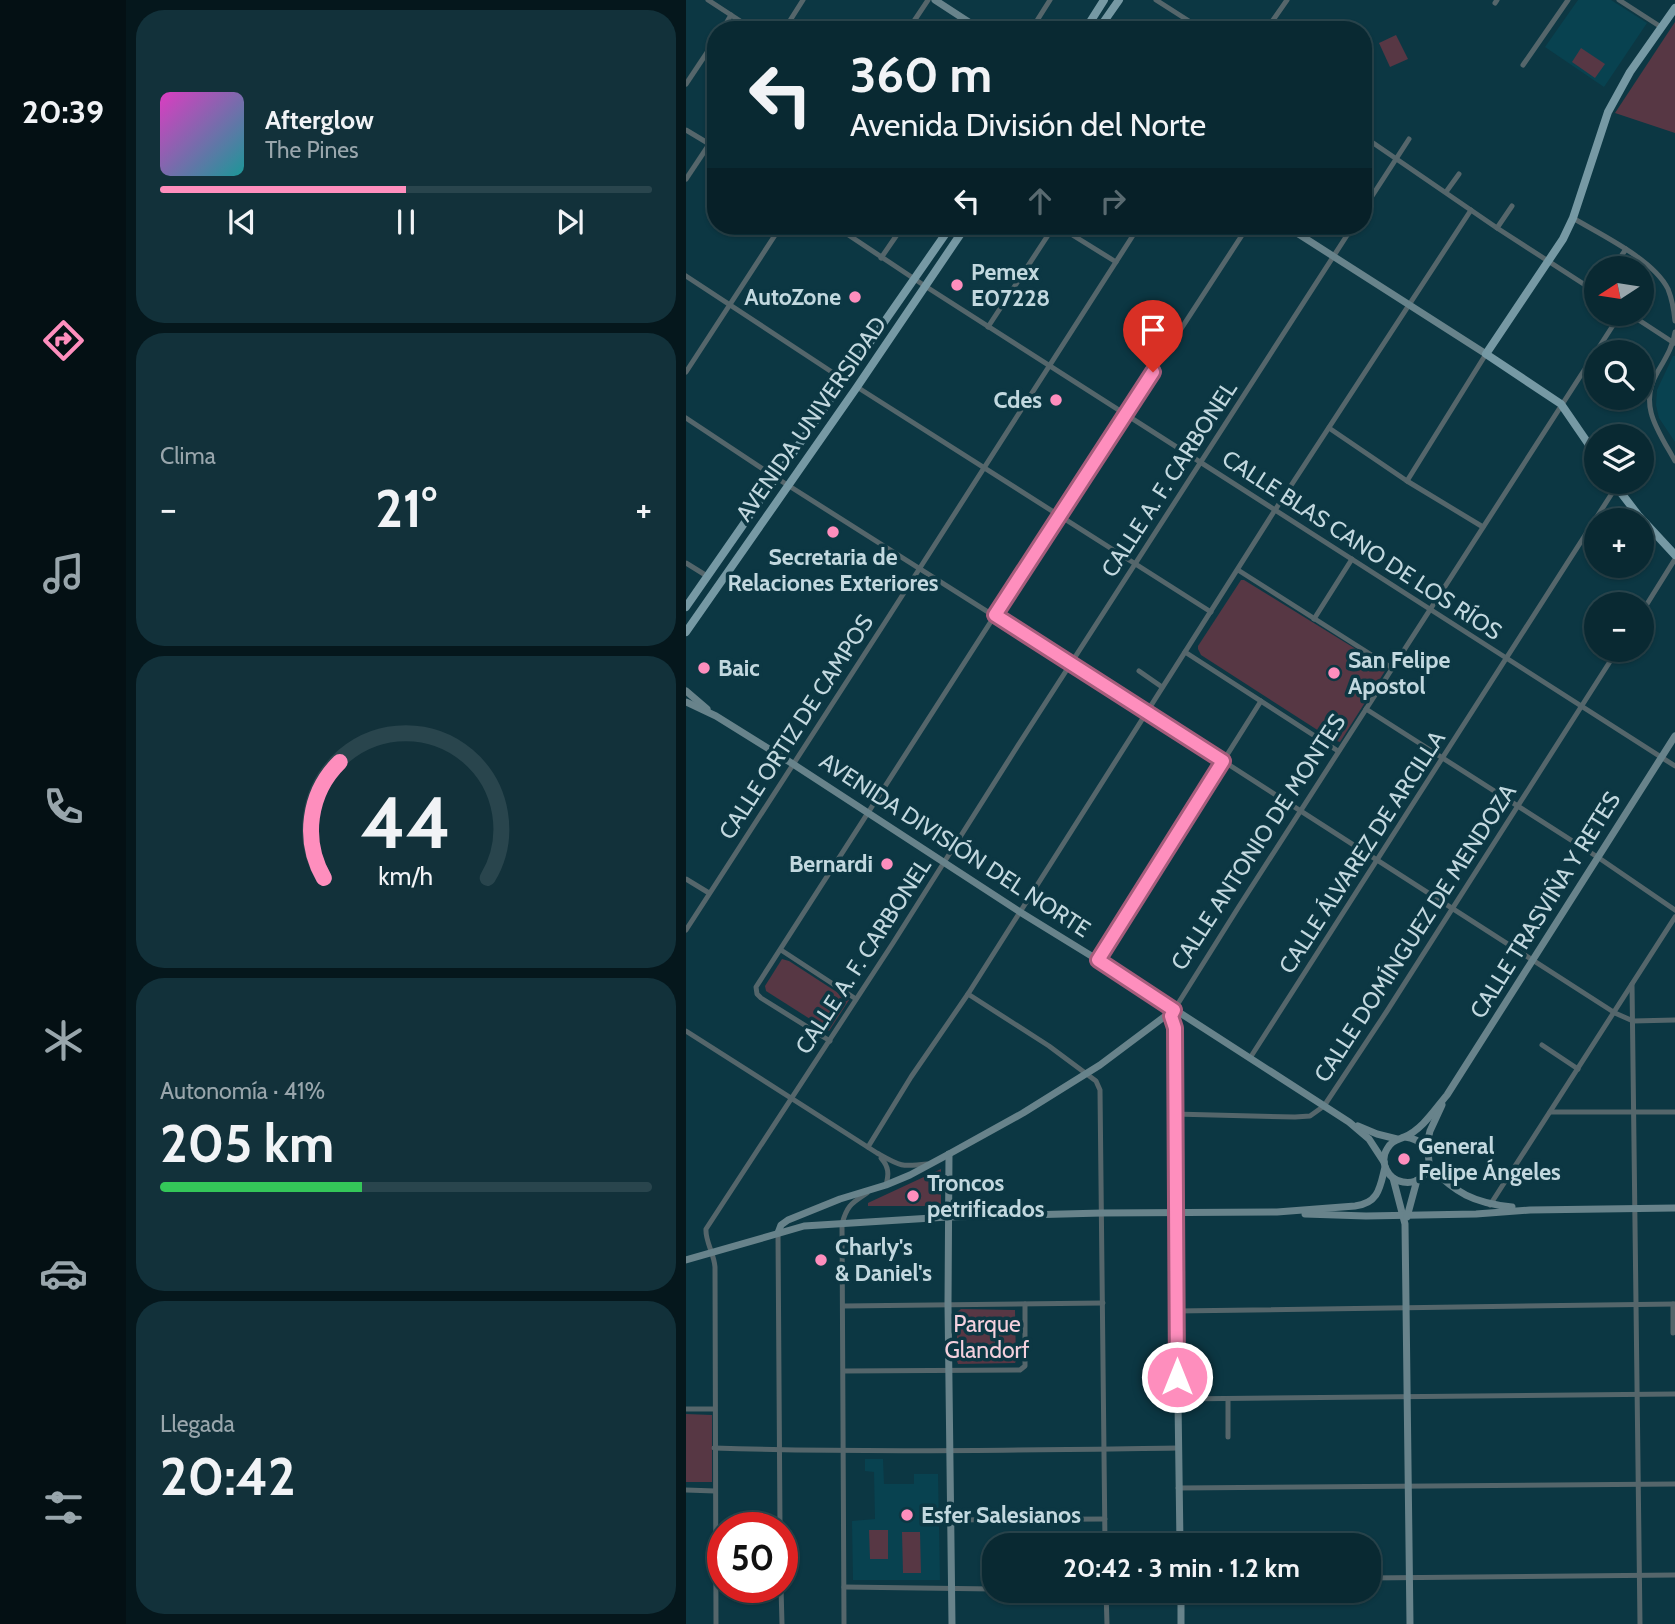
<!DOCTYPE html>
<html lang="es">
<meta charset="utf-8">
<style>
:root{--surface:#092932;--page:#12313a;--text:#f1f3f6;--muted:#99a6ac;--line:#29454d;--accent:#fe8ebd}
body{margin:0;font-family:Cabin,sans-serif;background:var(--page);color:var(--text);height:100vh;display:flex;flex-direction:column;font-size:26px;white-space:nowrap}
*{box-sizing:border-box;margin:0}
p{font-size:23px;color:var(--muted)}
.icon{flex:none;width:38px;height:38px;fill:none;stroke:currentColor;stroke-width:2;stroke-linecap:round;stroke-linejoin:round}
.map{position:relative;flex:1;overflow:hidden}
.side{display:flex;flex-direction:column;gap:10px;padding:10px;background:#05171c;width:560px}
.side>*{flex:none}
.guide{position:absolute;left:21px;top:21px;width:665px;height:214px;border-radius:28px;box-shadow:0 2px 5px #0004,0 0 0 2px var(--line);background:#092932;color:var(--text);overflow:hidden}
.needle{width:46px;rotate:258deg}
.fabs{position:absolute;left:898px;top:256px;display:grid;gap:14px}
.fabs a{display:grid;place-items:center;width:70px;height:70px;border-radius:50%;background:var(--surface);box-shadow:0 2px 5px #0004,0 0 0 2px var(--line);font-size:35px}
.speed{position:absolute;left:21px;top:1512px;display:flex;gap:14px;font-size:35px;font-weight:700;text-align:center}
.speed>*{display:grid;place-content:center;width:91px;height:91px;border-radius:50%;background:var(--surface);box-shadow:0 2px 5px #0004,0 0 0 2px var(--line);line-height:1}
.speed .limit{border:10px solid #d22;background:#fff;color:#111}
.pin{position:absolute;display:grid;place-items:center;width:60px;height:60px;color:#fff;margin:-72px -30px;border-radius:50% 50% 50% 0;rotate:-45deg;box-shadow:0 0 7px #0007}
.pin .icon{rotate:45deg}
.me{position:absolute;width:77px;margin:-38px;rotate:0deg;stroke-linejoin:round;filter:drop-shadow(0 0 5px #0008)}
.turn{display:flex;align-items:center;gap:24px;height:147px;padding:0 28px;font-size:32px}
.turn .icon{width:91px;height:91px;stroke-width:2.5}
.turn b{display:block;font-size:49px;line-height:60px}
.lanes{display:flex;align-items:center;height:66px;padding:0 28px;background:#0003;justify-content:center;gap:35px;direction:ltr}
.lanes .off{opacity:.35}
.big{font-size:52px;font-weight:700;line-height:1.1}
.side .tile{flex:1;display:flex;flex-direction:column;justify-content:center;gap:10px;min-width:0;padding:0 24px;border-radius:28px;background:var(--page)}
.side .dial{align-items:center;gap:0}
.dial svg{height:182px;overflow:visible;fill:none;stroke:var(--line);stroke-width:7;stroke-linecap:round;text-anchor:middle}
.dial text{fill:var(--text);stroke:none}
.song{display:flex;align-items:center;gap:21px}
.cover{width:84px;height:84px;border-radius:10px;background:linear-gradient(135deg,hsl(310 70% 55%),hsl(180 70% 35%))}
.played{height:7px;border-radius:4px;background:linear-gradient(90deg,var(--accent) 50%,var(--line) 50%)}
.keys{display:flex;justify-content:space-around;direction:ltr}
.heat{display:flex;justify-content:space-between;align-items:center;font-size:38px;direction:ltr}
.charge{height:10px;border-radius:5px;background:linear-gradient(90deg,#34c759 41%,var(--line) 0)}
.trip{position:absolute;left:296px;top:1533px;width:399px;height:70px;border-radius:28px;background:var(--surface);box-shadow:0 2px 5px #0004,0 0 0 2px var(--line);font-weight:700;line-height:70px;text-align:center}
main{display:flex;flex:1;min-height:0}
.menu{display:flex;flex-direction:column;width:126px;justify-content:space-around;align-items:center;background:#041014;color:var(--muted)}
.menu .icon{width:49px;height:49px}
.menu .current{color:var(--accent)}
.menu b{font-size:32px;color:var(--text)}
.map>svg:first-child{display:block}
</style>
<main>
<nav class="menu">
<b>20:39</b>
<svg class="icon current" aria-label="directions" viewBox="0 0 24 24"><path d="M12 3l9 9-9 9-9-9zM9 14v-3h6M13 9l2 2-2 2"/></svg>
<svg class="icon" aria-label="music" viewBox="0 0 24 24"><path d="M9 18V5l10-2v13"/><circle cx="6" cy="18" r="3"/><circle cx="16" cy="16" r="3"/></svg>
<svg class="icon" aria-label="phone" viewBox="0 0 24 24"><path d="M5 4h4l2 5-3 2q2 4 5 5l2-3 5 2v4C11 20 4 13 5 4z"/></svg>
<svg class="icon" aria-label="climate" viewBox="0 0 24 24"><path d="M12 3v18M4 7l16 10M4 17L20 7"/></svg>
<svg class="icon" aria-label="car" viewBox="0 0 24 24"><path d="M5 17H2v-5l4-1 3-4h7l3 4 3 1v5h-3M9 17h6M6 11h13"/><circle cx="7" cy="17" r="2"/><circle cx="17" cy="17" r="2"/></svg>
<svg class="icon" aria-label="filters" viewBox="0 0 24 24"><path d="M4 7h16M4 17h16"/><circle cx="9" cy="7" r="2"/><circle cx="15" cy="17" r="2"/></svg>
</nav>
<section class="side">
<div class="tile">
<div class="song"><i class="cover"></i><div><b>Afterglow</b><p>The Pines</p></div></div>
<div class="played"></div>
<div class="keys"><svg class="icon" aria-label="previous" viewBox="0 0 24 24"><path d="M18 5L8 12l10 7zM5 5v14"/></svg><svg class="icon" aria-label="pause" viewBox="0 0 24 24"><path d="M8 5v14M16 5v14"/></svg><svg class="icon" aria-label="next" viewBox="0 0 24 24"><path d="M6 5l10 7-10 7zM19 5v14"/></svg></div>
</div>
<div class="tile"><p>Clima</p>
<div class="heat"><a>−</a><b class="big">21°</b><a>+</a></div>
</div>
<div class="tile dial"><svg viewBox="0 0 100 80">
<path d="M14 69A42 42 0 1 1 86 69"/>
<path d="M14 69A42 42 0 0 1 21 18" stroke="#fe8ebd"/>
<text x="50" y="56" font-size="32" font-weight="700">44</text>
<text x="50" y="72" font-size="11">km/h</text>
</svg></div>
<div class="tile"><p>Autonomía · 41%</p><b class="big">205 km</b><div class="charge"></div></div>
<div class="tile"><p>Llegada</p><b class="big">20:42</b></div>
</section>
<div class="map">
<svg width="989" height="1624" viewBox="0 0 989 1624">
<rect width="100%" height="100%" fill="#0c3743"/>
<g fill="#084250">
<polygon points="892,0 925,0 961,23 918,87 859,47"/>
<polygon points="987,356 989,356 989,442 973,418 970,405 971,390"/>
<polygon points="179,1459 197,1459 198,1484 228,1484 228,1474 252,1474 254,1580 167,1580 166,1521 189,1519 188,1472 179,1471"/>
</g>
<g fill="#573744">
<polygon points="989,22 989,133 929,113"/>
<polygon points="710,35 722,59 704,67 693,43"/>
<polygon points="895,48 919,64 909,78 886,62"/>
<polygon points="555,580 558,580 699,667 699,671 654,742 647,740 515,655 512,649 512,646"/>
<polygon points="96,959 103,961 163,1000 143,1031 80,991 79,986"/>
<polygon points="255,1169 255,1204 253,1206 182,1206 182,1203 184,1202"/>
<polygon points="275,1309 329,1310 330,1361 329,1363 272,1364 271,1361 271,1312"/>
<polygon points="0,1414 26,1415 26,1482 0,1482"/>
<polygon points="183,1530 202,1530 202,1559 184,1559"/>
<polygon points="216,1532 234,1532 235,1573 217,1573"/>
</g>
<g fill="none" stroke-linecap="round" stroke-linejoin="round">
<g stroke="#55666b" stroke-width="5">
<polyline points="22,0 68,30"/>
<polyline points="470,0 517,30"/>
<polyline points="933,0 975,27"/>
<polyline points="809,3 811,0"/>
<polyline points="36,30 45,15"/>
<polyline points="98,30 117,0"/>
<polyline points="222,30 242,0"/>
<polyline points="345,30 364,0"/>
<polyline points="580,30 601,0"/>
<polyline points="837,65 882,0"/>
<polyline points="0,84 30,39"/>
<polyline points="0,130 30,148"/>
<polyline points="677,136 811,228 910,292"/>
<polyline points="0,179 30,134"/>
<polyline points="760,192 773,174"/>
<polyline points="677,210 723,139"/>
<path d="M887,218C915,235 967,259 982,289C986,299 988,311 989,321"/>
<polyline points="149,226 239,286 989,766"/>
<polyline points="372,226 430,262"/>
<polyline points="811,228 826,206"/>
<polyline points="195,258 217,226"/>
<polyline points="927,268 940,249"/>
<polyline points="0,276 158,380"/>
<polyline points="942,313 988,343"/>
<polyline points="302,327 368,226"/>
<path d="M989,332C987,347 979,359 971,373C952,406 973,432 989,461"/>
<polyline points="0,372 95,226"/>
<polyline points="171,387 525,612"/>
<polyline points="0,418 89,477 537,761 929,1013 947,1021 989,1020"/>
<polyline points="643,428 721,481 797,527"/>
<polyline points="721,481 800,354"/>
<polyline points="0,563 21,576"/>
<polyline points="552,570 706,668"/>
<polyline points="956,612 989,559"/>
<polyline points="628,619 666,559"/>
<polyline points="499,652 652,751"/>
<polyline points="453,671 476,687"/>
<polyline points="680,709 913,858 989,910"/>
<polyline points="0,879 23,893"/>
<polyline points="0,930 198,624 453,226"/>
<polyline points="95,950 170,999"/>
<polyline points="412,960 575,701"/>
<polyline points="946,984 954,1624"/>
<polyline points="282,994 363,1046 410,1081 414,1090 419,1545"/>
<polyline points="488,1010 552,908 935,313"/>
<path d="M0,1031L191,1153C214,1166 214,1167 241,1164"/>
<polyline points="144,1041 75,998 71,994 70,987 338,570 562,226"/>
<polyline points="856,1045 892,1069"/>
<polyline points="564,1058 930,487"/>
<polyline points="864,1112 989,1112"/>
<polyline points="488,1114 609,1117 624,1116 638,1106 701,1011 932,649"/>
<polyline points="182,1147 225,1077 282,994 589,510 785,210"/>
<path d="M195,1158C203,1167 203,1174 200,1185"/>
<polyline points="804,1205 989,917"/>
<polyline points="92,1233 94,1528"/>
<polyline points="987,1304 987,1333"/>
<polyline points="158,1306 417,1303"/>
<polyline points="490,1311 989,1304"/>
<polyline points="158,1371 334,1370 339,1366 339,1304"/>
<polyline points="491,1399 989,1394"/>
<polyline points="542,1399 542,1437"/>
<polyline points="0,1409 28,1409"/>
<path d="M28,1448C183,1453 338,1450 492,1448"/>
<polyline points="492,1488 989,1484"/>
<polyline points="0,1490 29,1491"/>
<polyline points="265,1520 419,1519"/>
<polyline points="682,1578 989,1575"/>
<polyline points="95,1587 96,1624"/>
<polyline points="158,1587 308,1589"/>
<polyline points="420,1591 421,1624"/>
<path d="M30,1624L29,1267C28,1253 19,1241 20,1229L207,943L331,747L667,226"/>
<path d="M158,1624L156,1224C161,1205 166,1203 181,1193"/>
</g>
<g stroke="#68838b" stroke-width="7">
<polyline points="249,0 295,30"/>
<polyline points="600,226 800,354"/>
<polyline points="0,691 21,709"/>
<polyline points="0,702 30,716 107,764 334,912 412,960 663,1122 683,1139 698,1162"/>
<polyline points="485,1016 489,1028 488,1114 494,1545"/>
<polyline points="672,1126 691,1134 711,1139"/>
<path d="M719,1137C754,1141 748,1187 717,1182C702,1180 693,1162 701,1149C705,1141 711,1140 718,1137C736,1130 749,1109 761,1095L989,736"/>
<polyline points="740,1148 744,1131 756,1105"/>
<polyline points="263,1154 262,1304 266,1624"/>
<path d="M743,1166C770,1193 787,1203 826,1207"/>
<polyline points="707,1178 719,1224 724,1624"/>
<polyline points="619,1214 680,1216 790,1214 844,1210 989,1208"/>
<polyline points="721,1217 731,1180"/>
<polyline points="92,1233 95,1225 102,1220 154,1199 200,1185 224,1175 263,1154 337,1113 414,1065 478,1017 485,1016"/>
<path d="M0,1260L118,1226L262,1217L416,1213L591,1212L669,1206C693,1203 694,1187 699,1167"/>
<polyline points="495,1591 495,1624"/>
</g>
<g stroke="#7699a4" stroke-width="8">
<polyline points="399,30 418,0"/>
<polyline points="412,30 433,0"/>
<polyline points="910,455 875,404 800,354 877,239 887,218 922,112 944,72 989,8"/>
<polyline points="926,481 952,515 989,555"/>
<polyline points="0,607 265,226"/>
<polyline points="0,632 171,387 280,226"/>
</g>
</g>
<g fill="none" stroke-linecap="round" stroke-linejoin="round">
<g stroke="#a55c7b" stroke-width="18">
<polyline id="route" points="467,372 309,615 537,761 412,960 488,1010 485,1016 489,1028 491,1377"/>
</g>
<use href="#route" stroke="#fe8ebd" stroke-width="12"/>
</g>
<g fill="#fe8ebd" stroke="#0c3743" stroke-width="2.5">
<circle cx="271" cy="285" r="7"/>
<circle cx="169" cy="297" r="7"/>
<circle cx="370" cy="400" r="7"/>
<circle cx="147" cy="532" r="7"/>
<circle cx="18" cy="668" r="7"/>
<circle cx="648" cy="673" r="7"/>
<circle cx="201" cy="864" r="7"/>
<circle cx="718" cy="1159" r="7"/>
<circle cx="227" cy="1196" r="7"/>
<circle cx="135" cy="1260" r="7"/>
<circle cx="221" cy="1515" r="7"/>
</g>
<g text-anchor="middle" stroke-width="7" stroke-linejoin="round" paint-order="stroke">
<g font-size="23" font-weight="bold" fill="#c2d8df" stroke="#0c3743" text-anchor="start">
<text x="285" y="280">Pemex<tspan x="285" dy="26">E07228</tspan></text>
<text x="155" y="305" text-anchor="end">AutoZone</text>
<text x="356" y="408" text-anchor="end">Cdes</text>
<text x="147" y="565" text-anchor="middle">Secretaria de<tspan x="147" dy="26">Relaciones Exteriores</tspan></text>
<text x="662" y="668">San Felipe<tspan x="662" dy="26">Apostol</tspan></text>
<text x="32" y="676">Baic</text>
<text x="187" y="872" text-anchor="end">Bernardi</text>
<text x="732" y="1154">General<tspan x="732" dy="26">Felipe Ángeles</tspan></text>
<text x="241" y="1191">Troncos<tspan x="241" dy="26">petrificados</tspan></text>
<text x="149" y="1255">Charly's<tspan x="149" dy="26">&amp; Daniel's</tspan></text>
<text x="235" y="1523">Esfer Salesianos</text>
</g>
<g font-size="23" fill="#c2d8df" stroke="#0c3743">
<text transform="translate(125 419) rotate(-55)" y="8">AVENIDA UNIVERSIDAD</text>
<text transform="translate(483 479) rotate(-57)" y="8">CALLE A. F. CARBONEL</text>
<text transform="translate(676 545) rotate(33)" y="8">CALLE BLAS CANO DE LOS RÍOS</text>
<text transform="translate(110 727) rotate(-57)" y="8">CALLE ORTIZ DE CAMPOS</text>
<text transform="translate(572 842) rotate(-57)" y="8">CALLE ANTONIO DE MONTES</text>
<text transform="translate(269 845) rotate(33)" y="8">AVENIDA DIVISIÓN DEL NORTE</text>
<text transform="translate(676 852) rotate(-57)" y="8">CALLE ÁLVAREZ DE ARCILLA</text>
<text transform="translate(859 905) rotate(-58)" y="8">CALLE TRASVIÑA Y RETES</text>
<text transform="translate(729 933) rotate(-57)" y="8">CALLE DOMÍNGUEZ DE MENDOZA</text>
<text transform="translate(177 956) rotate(-57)" y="8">CALLE A. F. CARBONEL</text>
</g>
<g font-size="23" fill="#f4d0dd" stroke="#0c3743">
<text x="301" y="1332">Parque<tspan x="301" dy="26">Glandorf</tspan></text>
</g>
</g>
</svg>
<div class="fabs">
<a><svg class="needle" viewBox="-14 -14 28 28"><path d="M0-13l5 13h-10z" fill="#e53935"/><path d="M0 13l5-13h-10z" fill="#99a6ac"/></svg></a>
<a><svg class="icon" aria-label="search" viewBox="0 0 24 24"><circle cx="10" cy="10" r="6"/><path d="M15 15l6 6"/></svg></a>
<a><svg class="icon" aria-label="layers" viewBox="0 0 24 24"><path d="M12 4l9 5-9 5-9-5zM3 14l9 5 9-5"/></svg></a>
<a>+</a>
<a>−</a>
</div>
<div class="speed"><div class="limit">50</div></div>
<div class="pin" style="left:467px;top:372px;background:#d93025"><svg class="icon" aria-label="arrive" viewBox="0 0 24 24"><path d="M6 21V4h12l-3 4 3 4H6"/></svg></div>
<svg class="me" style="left:491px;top:1377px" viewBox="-20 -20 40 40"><circle r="17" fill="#fe8ebd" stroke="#fff" stroke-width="3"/><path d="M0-11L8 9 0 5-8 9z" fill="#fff"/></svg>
<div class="trip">20:42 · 3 min · 1.2 km</div>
<div class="guide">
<div class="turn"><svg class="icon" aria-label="left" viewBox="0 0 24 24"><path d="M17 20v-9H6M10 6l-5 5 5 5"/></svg><div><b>360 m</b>Avenida División del Norte</div></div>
<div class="lanes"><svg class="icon" aria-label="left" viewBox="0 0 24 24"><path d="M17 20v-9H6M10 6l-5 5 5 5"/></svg><svg class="icon off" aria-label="ahead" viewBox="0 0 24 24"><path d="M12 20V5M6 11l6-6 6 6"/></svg><svg class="icon off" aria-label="right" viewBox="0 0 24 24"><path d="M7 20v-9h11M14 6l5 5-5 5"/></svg></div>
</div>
</div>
</main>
